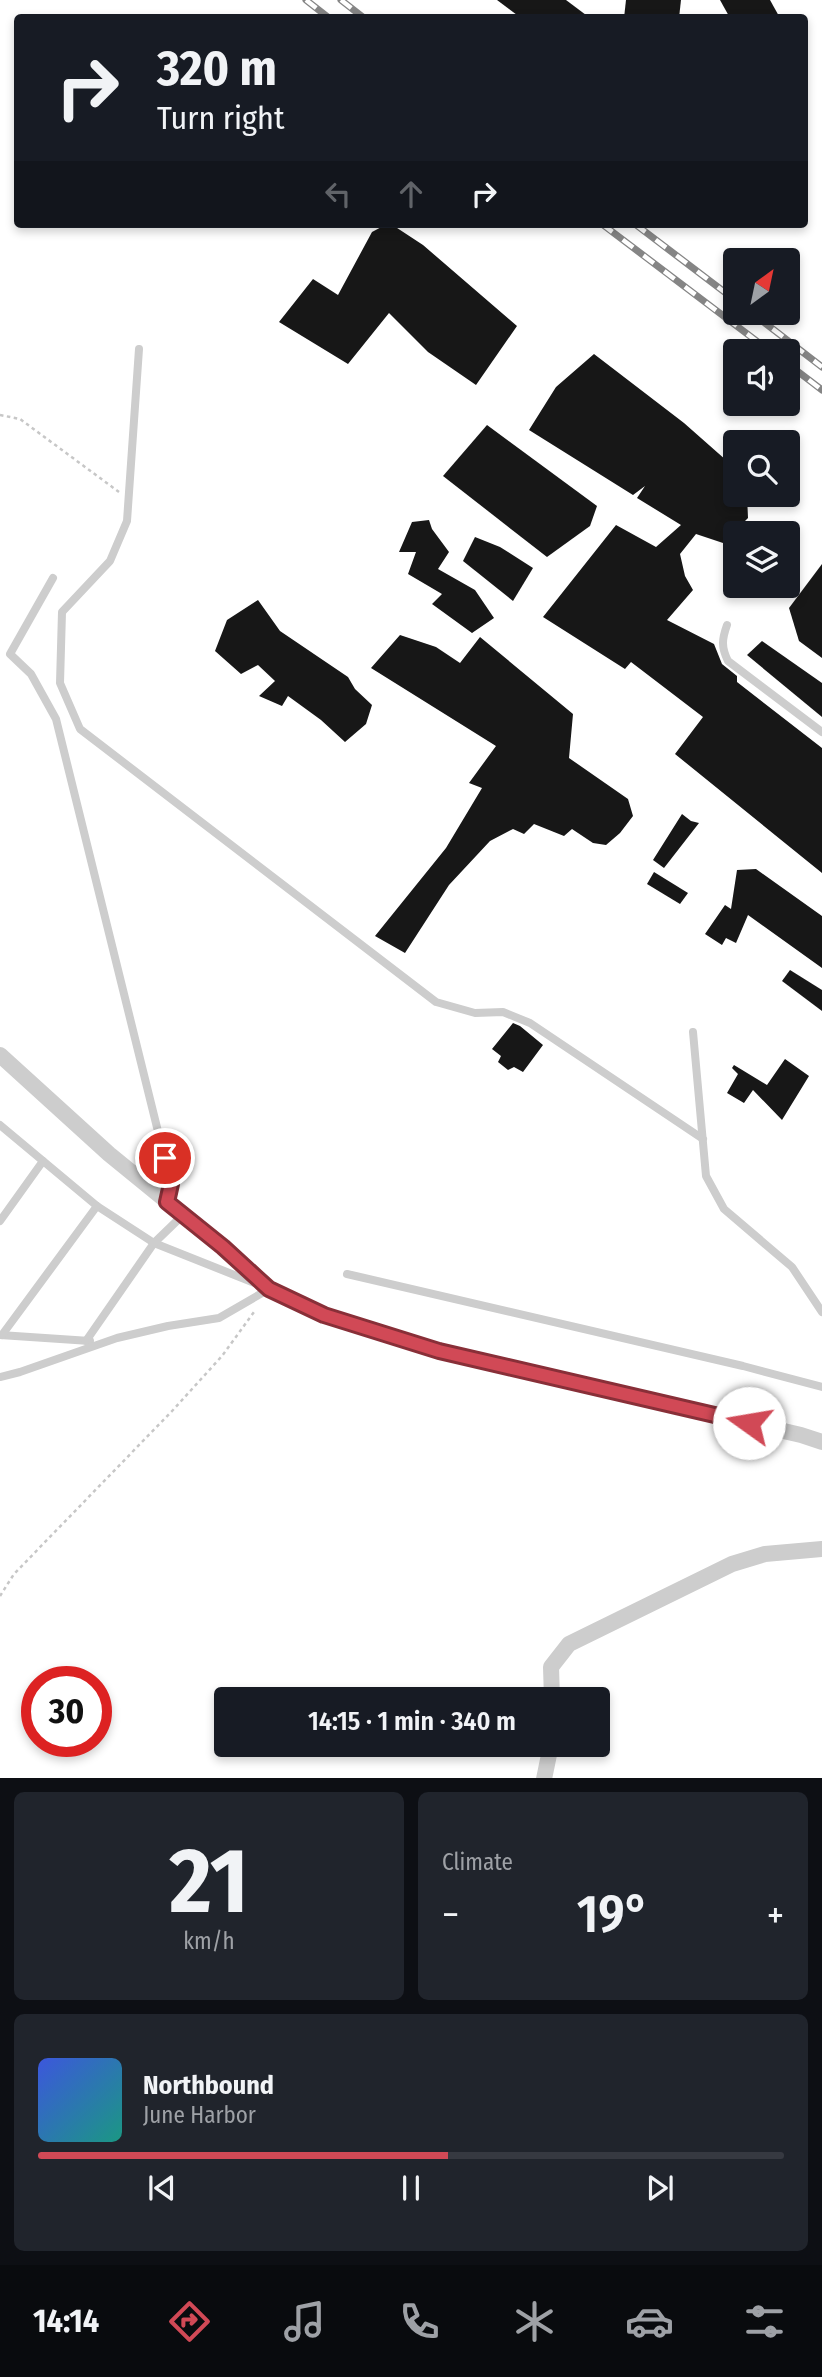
<!DOCTYPE html>
<meta charset="utf-8">
<style>
:root{--surface:#171b24;--page:#20242c;--text:#f1f3f6;--muted:#9ea1a6;--line:#363941;--accent:#d14956}
body{margin:0;font-family:"Fira Sans Condensed",sans-serif;background:var(--page);color:var(--text);height:100vh;display:flex;flex-direction:column;font-size:26px;white-space:nowrap}
*{box-sizing:border-box;margin:0}
p{font-size:23px;color:var(--muted)}
.icon{flex:none;width:38px;height:38px;fill:none;stroke:currentColor;stroke-width:2;stroke-linecap:round;stroke-linejoin:round}
.map{position:relative;height:1778px;overflow:hidden}
.drawer{display:flex;flex-direction:column;gap:14px;padding:14px;background:#0d0f14;flex:1}
.drawer>*{flex:none}
.banner{position:absolute;left:14px;top:14px;width:794px;height:214px;border-radius:7px;box-shadow:0 4px 10px #0003;background:#171b24;color:var(--text);overflow:hidden}
.needle{width:46px;rotate:33deg}
.fabs{position:absolute;left:723px;top:248px;display:grid;gap:14px}
.fabs a{display:grid;place-items:center;width:77px;height:77px;border-radius:7px;background:var(--surface);box-shadow:0 4px 10px #0003;font-size:35px}
.speed{position:absolute;left:21px;top:1666px;display:flex;gap:14px;font-size:35px;font-weight:700;text-align:center}
.speed>*{display:grid;place-content:center;width:91px;height:91px;border-radius:50%;background:var(--surface);box-shadow:0 4px 10px #0003;line-height:1}
.speed .limit{border:10px solid #d22;background:#fff;color:#111}
.pin{position:absolute;display:grid;place-items:center;width:60px;height:60px;color:#fff;margin:-30px;border:4px solid #fff;border-radius:50%;box-shadow:0 2px 7px #0007}
.me{position:absolute;width:77px;margin:-38px;rotate:283deg;stroke-linejoin:round;filter:drop-shadow(0 0 5px #0008)}
.turn{display:flex;align-items:center;gap:24px;height:147px;padding:0 28px;font-size:32px}
.turn .icon{width:91px;height:91px;stroke-width:2.5}
.turn b{display:block;font-size:49px;line-height:60px}
.lanes{display:flex;align-items:center;height:66px;padding:0 28px;background:#0003;justify-content:center;gap:35px;direction:ltr}
.lanes .off{opacity:.35}
.big{font-size:52px;font-weight:600;line-height:1.1}
.drawer .card{flex:1;display:flex;flex-direction:column;justify-content:center;gap:10px;min-width:0;padding:0 24px;border-radius:10px;background:var(--page)}
.drawer .dial{align-items:center;gap:0}
.dial b{font-size:91px;line-height:1}
.song{display:flex;align-items:center;gap:21px}
.cover{width:84px;height:84px;border-radius:10px;background:linear-gradient(135deg,hsl(230 70% 55%),hsl(170 70% 35%))}
.played{height:7px;border-radius:4px;background:linear-gradient(90deg,var(--accent) 55%,var(--line) 55%)}
.keys{display:flex;justify-content:space-around;direction:ltr}
.heat{display:flex;justify-content:space-between;align-items:center;font-size:38px;direction:ltr}
.drawer .tiles{flex:1;display:grid;gap:14px;grid-template-columns:1fr 1fr}
.card:last-child{grid-column:span 2}
.trip{position:absolute;left:214px;top:1687px;width:396px;height:70px;border-radius:7px;background:var(--surface);box-shadow:0 4px 10px #0003;font-weight:600;line-height:70px;text-align:center}
.dock{display:flex;height:112px;justify-content:space-around;align-items:center;background:#090b0e;color:var(--muted)}
.dock .icon{width:49px;height:49px}
.dock .on{color:var(--accent)}
.dock b{font-size:32px;color:var(--text)}
.map>svg:first-child{display:block}
</style>
<div class="map">
<svg width="822" height="1779" viewBox="0 0 822 1779">
<rect width="100%" height="100%" fill="#fff"/>
<g fill="#171717">
<polygon points="497,0 566,0 590,18 521,18"/>
<polygon points="626,0 681,0 679,18 624,18"/>
<polygon points="720,0 770,0 780,18 730,18"/>
<polygon points="387,224 391,224 423,245 517,326 476,385 428,352 389,313 348,364 279,322 313,279 338,295 372,232"/>
<polygon points="594,354 684,423 735,468 735,495 747,495 748,518 723,543 696,534 680,554 685,576 693,590 667,620 714,644 722,664 737,676 737,682 822,748 822,873 675,754 703,717 631,662 625,669 543,617 616,525 656,547 681,525 637,498 645,486 633,495 529,430 556,387"/>
<polygon points="487,425 597,506 590,526 547,557 443,476"/>
<polygon points="429,520 432,529 449,552 438,569 475,590 494,618 472,633 432,604 442,594 408,574 416,552 399,552 412,522"/>
<polygon points="475,537 500,547 533,568 513,601 463,561"/>
<polygon points="822,564 822,658 799,641 789,608"/>
<polygon points="258,600 280,631 348,677 355,689 372,705 366,724 345,742 321,720 288,696 282,706 259,696 275,681 258,665 241,674 215,651 227,620"/>
<polygon points="400,635 436,647 460,663 480,637 573,714 569,758 628,799 633,816 620,833 606,845 593,843 572,829 564,836 534,824 524,834 513,829 490,841 449,885 405,953 375,936 446,848 482,788 469,783 496,746 371,668"/>
<polygon points="762,641 822,683 822,717 747,655"/>
<polygon points="682,814 691,821 699,823 664,868 653,860"/>
<polygon points="756,869 822,916 822,968 748,915 736,943 726,938 722,945 705,934 725,905 731,909 737,870"/>
<polygon points="654,872 688,893 680,904 647,884"/>
<polygon points="790,970 822,990 822,1011 782,981"/>
<polygon points="513,1023 520,1026 543,1045 523,1072 514,1067 508,1070 498,1062 501,1056 492,1049"/>
<polygon points="785,1059 809,1076 782,1120 753,1090 744,1103 727,1093 738,1074 732,1068 734,1065 767,1085"/>
</g>
<g fill="none" stroke-linecap="round" stroke-linejoin="round">
<g stroke="#c7c7c7" stroke-width="2.5" stroke-dasharray="3.5 3.5" stroke-linecap="butt">
<polyline points="0,415 20,419 119,492"/>
<polyline points="0,1596 14,1574 173,1410 222,1356 254,1312"/>
</g>
<g stroke="#cdcdcd" stroke-width="8">
<polyline points="139,349 127,521 110,561 62,612 60,683 80,729 436,1002 475,1013 503,1012 530,1023 703,1139"/>
<polyline points="53,578 10,654 31,674 56,719 171,1184 167,1202"/>
<path d="M727,625C722,639 721,647 728,661L822,732"/>
<polyline points="693,1032 706,1176 724,1209 792,1267 822,1312"/>
<polyline points="0,1125 97,1206 154,1243 257,1284"/>
<polyline points="0,1221 43,1161"/>
<polyline points="347,1274 743,1366 822,1387"/>
<polyline points="0,1335 90,1341"/>
<polyline points="2,1335 97,1206"/>
<polyline points="86,1341 154,1243 183,1215"/>
<polyline points="0,1377 20,1372 117,1338 168,1326 219,1318 269,1289"/>
</g>
<g stroke="#cdcdcd" stroke-width="16">
<polyline points="0,1055 109,1154 223,1247 269,1289 324,1315 439,1351 801,1435 822,1442"/>
<polyline points="552,1699 551,1667 569,1644 732,1564 765,1554 822,1549"/>
<polyline points="544,1779 551,1745"/>
</g>
<g stroke="#858585" stroke-width="7">
<g id="rail">
<polyline points="306,0 329,18"/>
<polyline points="341,0 364,18"/>
<polyline points="602,224 771,352"/>
<polyline points="635,224 735,300"/>
<polyline points="752,313 822,367"/>
<polyline points="788,364 822,390"/>
</g>
</g>
<use href="#rail" stroke="#fff" stroke-width="4.5" stroke-dasharray="13" stroke-linecap="butt"/>
</g>
<g fill="none" stroke-linecap="round" stroke-linejoin="round">
<g stroke="#882f38" stroke-width="18">
<polyline id="route" points="165,1158 171,1184 167,1202 223,1247 269,1289 324,1315 439,1351 749,1423"/>
</g>
<use href="#route" stroke="#d14956" stroke-width="12"/>
</g>
</svg>
<div class="fabs">
<a><svg class="needle" viewBox="-14 -14 28 28"><path d="M0-13l5 13h-10z" fill="#e53935"/><path d="M0 13l5-13h-10z" fill="#9ea1a6"/></svg></a>
<a><svg class="icon" aria-label="sound" viewBox="0 0 24 24"><path d="M4 9h4l5-4v14l-5-4H4zM17 9q2 3 0 6"/></svg></a>
<a><svg class="icon" aria-label="search" viewBox="0 0 24 24"><circle cx="10" cy="10" r="6"/><path d="M15 15l6 6"/></svg></a>
<a><svg class="icon" aria-label="layers" viewBox="0 0 24 24"><path d="M12 4l9 5-9 5-9-5zM3 14l9 5 9-5"/></svg></a>
</div>
<div class="speed"><div class="limit">30</div></div>
<div class="pin" style="left:165px;top:1158px;background:#d93025"><svg class="icon" aria-label="arrive" viewBox="0 0 24 24"><path d="M6 21V4h12l-3 4 3 4H6"/></svg></div>
<svg class="me" style="left:749px;top:1423px" viewBox="-20 -20 40 40"><circle r="19" fill="#fff"/><path d="M0-13L10 11 0 6-10 11z" fill="#d14956"/></svg>
<div class="trip">14:15 · 1 min · 340 m</div>
<div class="banner">
<div class="turn"><svg class="icon" aria-label="right" viewBox="0 0 24 24"><path d="M7 20v-9h11M14 6l5 5-5 5"/></svg><div><b>320 m</b>Turn right</div></div>
<div class="lanes"><svg class="icon off" aria-label="left" viewBox="0 0 24 24"><path d="M17 20v-9H6M10 6l-5 5 5 5"/></svg><svg class="icon off" aria-label="ahead" viewBox="0 0 24 24"><path d="M12 20V5M6 11l6-6 6 6"/></svg><svg class="icon" aria-label="right" viewBox="0 0 24 24"><path d="M7 20v-9h11M14 6l5 5-5 5"/></svg></div>
</div>
</div>
<section class="drawer">
<div class="tiles">
<div class="card dial"><b>21</b><p>km/h</p></div>
<div class="card"><p>Climate</p>
<div class="heat"><a>−</a><b class="big">19°</b><a>+</a></div>
</div>
<div class="card">
<div class="song"><i class="cover"></i><div><b>Northbound</b><p>June Harbor</p></div></div>
<div class="played"></div>
<div class="keys"><svg class="icon" aria-label="previous" viewBox="0 0 24 24"><path d="M18 5L8 12l10 7zM5 5v14"/></svg><svg class="icon" aria-label="pause" viewBox="0 0 24 24"><path d="M8 5v14M16 5v14"/></svg><svg class="icon" aria-label="next" viewBox="0 0 24 24"><path d="M6 5l10 7-10 7zM19 5v14"/></svg></div>
</div>
</div>
</section>
<nav class="dock">
<b>14:14</b>
<svg class="icon on" aria-label="directions" viewBox="0 0 24 24"><path d="M12 3l9 9-9 9-9-9zM9 14v-3h6M13 9l2 2-2 2"/></svg>
<svg class="icon" aria-label="music" viewBox="0 0 24 24"><path d="M9 18V5l10-2v13"/><circle cx="6" cy="18" r="3"/><circle cx="16" cy="16" r="3"/></svg>
<svg class="icon" aria-label="phone" viewBox="0 0 24 24"><path d="M5 4h4l2 5-3 2q2 4 5 5l2-3 5 2v4C11 20 4 13 5 4z"/></svg>
<svg class="icon" aria-label="climate" viewBox="0 0 24 24"><path d="M12 3v18M4 7l16 10M4 17L20 7"/></svg>
<svg class="icon" aria-label="car" viewBox="0 0 24 24"><path d="M5 17H2v-5l4-1 3-4h7l3 4 3 1v5h-3M9 17h6M6 11h13"/><circle cx="7" cy="17" r="2"/><circle cx="17" cy="17" r="2"/></svg>
<svg class="icon" aria-label="filters" viewBox="0 0 24 24"><path d="M4 7h16M4 17h16"/><circle cx="9" cy="7" r="2"/><circle cx="15" cy="17" r="2"/></svg>
</nav>
